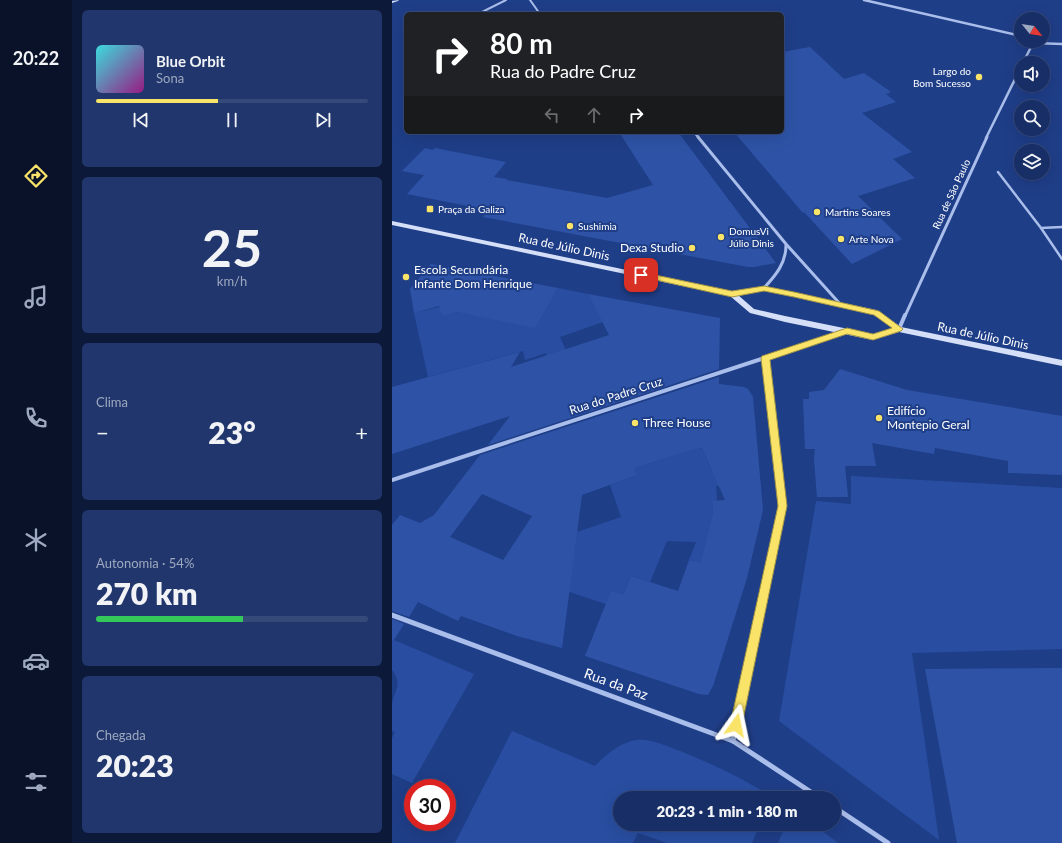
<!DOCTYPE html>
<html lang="pt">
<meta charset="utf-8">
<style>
:root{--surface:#172e66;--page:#20366c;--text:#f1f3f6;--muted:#9ea8bf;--line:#364a7a;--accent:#f9e469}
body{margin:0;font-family:Lato,sans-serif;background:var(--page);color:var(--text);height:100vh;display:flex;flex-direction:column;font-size:15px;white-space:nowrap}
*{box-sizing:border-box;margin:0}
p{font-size:13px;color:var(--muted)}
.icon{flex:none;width:22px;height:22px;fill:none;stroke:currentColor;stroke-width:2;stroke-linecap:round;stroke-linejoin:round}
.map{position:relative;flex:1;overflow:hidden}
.drawer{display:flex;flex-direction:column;gap:10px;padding:10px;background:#0d1938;width:320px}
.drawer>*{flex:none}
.banner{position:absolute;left:12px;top:12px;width:380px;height:122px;border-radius:6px;box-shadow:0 4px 16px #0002,0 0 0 1px var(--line);background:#202124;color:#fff;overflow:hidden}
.needle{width:26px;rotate:120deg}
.fabs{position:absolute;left:622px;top:12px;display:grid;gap:8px}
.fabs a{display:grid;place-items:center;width:36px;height:36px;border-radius:50%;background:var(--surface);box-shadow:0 4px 16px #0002,0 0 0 1px var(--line);font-size:20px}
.speed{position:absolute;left:12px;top:779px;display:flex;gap:8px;font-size:20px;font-weight:700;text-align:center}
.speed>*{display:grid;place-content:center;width:52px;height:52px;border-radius:50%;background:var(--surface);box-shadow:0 4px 16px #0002,0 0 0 1px var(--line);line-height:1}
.speed .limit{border:6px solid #d22;background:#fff;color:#111}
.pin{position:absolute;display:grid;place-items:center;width:34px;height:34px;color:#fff;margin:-17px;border-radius:8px;box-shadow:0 2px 6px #0006}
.me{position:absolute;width:44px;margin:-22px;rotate:12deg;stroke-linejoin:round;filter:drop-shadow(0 0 3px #0008)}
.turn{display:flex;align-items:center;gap:14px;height:84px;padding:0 20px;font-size:18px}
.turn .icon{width:52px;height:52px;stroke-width:2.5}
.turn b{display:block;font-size:28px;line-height:34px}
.lanes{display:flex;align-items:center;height:38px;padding:0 20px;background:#0003;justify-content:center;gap:20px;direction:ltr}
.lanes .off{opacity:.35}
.big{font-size:30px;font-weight:800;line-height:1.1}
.drawer .widget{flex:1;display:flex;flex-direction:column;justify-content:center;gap:6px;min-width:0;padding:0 14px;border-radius:6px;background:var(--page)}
.drawer .dial{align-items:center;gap:0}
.dial b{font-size:52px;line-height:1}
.song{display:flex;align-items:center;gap:12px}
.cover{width:48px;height:48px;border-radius:6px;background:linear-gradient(135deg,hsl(180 70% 55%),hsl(310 70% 35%))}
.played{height:4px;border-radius:2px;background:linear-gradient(90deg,var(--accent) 45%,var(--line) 45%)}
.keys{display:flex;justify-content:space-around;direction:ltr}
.heat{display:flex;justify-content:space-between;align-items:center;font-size:22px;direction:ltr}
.charge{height:6px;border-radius:3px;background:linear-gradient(90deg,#34c759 54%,var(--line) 0)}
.trip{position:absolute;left:221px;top:791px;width:228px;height:40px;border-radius:20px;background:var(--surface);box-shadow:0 4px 16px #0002,0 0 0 1px var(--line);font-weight:800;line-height:40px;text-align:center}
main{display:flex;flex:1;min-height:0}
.menu{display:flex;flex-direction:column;width:72px;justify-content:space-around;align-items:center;background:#091229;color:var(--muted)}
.menu .icon{width:28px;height:28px}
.menu .current{color:var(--accent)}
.menu b{font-size:18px;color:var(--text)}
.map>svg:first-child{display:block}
</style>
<main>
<nav class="menu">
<b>20:22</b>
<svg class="icon current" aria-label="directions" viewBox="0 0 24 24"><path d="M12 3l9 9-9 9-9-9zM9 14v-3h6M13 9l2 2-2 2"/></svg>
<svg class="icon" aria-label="music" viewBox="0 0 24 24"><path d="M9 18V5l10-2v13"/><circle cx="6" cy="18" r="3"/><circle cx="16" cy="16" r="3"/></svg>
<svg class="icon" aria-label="phone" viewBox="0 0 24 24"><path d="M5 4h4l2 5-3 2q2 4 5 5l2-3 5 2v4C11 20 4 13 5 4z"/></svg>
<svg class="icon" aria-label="climate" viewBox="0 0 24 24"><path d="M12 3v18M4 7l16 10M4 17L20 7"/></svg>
<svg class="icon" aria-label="car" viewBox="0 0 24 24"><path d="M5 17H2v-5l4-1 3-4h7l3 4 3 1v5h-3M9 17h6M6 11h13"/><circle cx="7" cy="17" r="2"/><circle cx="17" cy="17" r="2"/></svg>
<svg class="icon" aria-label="filters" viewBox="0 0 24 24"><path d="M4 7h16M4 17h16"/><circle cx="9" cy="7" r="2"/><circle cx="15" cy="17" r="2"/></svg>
</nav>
<section class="drawer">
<div class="widget">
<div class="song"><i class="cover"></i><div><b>Blue Orbit</b><p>Sona</p></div></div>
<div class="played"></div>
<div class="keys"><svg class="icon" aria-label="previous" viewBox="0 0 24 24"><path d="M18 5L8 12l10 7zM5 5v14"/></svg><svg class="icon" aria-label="pause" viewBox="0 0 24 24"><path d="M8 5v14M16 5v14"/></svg><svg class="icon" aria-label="next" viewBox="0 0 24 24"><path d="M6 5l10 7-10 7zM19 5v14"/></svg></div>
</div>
<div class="widget dial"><b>25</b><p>km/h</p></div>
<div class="widget"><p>Clima</p>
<div class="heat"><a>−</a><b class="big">23°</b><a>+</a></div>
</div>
<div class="widget"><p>Autonomia · 54%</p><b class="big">270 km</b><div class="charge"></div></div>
<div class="widget"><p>Chegada</p><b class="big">20:23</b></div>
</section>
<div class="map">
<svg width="670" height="843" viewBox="0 0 670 843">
<rect width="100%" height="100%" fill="#1f3e88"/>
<g fill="#294ea1">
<polygon points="166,288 196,294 211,322 168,337 178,359 158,365 154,353 133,360 131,351 36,377 22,313 48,307 50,316 73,310 143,327"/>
<polygon points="297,441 302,450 310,448 320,471 327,468 328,486 324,486 325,501 320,501 321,512 313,547 312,564 297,560 304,542 275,541 258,582 239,576 231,595 214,604 135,578 185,532 229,517 218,485 245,475 243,468 273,458"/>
<polygon points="459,476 670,488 670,649 520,653 547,840 387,721 424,501 459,504"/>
<path d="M2,640L82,674L20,783L0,774V738L3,732L0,731C0,722 0,714 0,705C1,692 12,684 0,670V643Z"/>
<path d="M120,731L203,766C214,755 227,743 244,740C259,738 274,746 288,751C322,765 348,777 379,796L378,798H228V824H368L360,843H275L246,833L241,843H63Z"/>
<polygon points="394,824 421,824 446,843 386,843"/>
</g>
<g fill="#2e53a6" fill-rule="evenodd">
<polygon points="418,47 452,79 472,73 499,92 494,94 504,102 470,113 520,152 501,159 523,178 466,196 510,239 460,264 412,212 411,213 342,132 390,132 390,52"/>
<polygon points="227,132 286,132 384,263 362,267 356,267 91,217 96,210 15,194 32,175 10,171 33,148 41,150 43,148 114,162 102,177 115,179 114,180 215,198 261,185"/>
<polygon points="39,264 166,288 143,328 66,312 50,316 47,306 22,313 18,289"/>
<polygon points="196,294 328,318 327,369 96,445 118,416 0,454 0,387 128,352 119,367 217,335"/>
<polygon points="448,369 515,390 670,416 670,475 616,473 616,461 543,448 542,454 480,443 484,466 453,466 456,497 425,497 422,459 423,449 413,449 411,399 417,399 417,392 432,390"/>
<path d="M327,377V384L352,387L356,389L361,397L371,510L355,578L321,686L316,695L307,694L193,656L219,591L231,595L239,576L286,591L297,560L309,563L321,512L320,501L333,500L310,448L302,450L301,449L243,468L245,475L190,495L170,648L125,636L69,616L66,621L26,602L17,617L0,611V525L8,515L28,523L42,515L88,455ZM90,494L140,516L111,560L58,537Z"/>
<polygon points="0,619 12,624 0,643"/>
<polygon points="670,668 670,843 565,843 533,669"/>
</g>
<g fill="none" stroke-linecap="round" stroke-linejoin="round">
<g stroke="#aabeeb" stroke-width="2">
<polyline points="138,0 148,14"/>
<polyline points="86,14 114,0"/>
</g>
<polyline stroke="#aabeeb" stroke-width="2.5" points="606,172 649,228 670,259"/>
<polyline stroke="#aabeeb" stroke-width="2.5" points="649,228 670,227"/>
<g stroke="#aabeeb" stroke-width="2.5">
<polyline points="472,0 629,36"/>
<polyline points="638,41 641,43 670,44"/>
<polyline points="631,63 641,43"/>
<polyline points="302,132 307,138"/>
<polyline points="594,138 629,67"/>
</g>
<g stroke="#aabeeb" stroke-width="3">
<polyline points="306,137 394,244 449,305"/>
<path d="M372,288C384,275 394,263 394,245"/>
<polyline points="513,316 595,137"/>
</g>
<g stroke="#aabeeb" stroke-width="4">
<polyline points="507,329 513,315"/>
<polyline points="373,358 391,506 382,546"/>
<polyline points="0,480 452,332"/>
</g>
<g stroke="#aabeeb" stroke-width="5">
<polyline points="0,615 341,741 428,798"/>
<polyline points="341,741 383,545"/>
<polyline points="442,807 496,843"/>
</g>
<g fill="#d5dff8" fill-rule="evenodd">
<polygon points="7,0 6,1 0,3 0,1"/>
<path d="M0,221L340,292L372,286L484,310L509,327L670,360V366L507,332L481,340L393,322L358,313L338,296L0,225ZM372,290L482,315L501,328L481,334L393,316L362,309L346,295Z"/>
</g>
</g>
<polygon fill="#f9e469" stroke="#a29444" points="249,272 340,291 372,286 402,292 487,311 511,329 509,331 481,340 455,334 378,360 395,506 350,725 349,729 344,731 340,729 338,725 386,506 369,358 370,356 455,328 481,334 500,328 482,315 402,297 372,291 340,297 246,276 245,275"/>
<g fill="#f9e469" stroke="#1f3e88" stroke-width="1.5">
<circle cx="587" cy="77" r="4"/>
<rect x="34" y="205" width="8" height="8" rx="2"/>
<circle cx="425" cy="212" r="4"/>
<circle cx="178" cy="226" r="4"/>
<circle cx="329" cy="237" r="4"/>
<circle cx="449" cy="239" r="4"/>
<circle cx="300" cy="248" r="4"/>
<circle cx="14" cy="277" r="4"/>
<circle cx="487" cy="418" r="4"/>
<circle cx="243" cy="423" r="4"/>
</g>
<g text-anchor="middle" stroke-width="4" stroke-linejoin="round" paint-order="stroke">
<g font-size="10" fill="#fff" stroke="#1f3e88" text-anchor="start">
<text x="579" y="75" text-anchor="end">Largo do<tspan x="579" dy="12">Bom Sucesso</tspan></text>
<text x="46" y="213">Praça da Galiza</text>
<text x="433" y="216">Martins Soares</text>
<text x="186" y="230">Sushimia</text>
<text x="337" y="235">DomusVi<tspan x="337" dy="12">Júlio Dinis</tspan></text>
<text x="457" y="243">Arte Nova</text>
</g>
<g font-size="10" fill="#fff" stroke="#1f3e88">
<text transform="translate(559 194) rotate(-65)" y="4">Rua de São Paulo</text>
</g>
<g font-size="12" fill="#fff" stroke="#1f3e88">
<text transform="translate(172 247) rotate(12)" y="4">Rua de Júlio Dinis</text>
<text transform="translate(591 336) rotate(12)" y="4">Rua de Júlio Dinis</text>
<text transform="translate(224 396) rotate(-18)" y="4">Rua do Padre Cruz</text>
</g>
<g font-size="12" fill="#fff" stroke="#1f3e88" text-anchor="start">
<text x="292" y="252" text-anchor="end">Dexa Studio</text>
<text x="22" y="274">Escola Secundária<tspan x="22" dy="14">Infante Dom Henrique</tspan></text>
<text x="495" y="415">Edifício<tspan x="495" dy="14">Montepio Geral</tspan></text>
<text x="251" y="427">Three House</text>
</g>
<g font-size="14" fill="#fff" stroke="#1f3e88">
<text transform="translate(224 684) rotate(20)" y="5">Rua da Paz</text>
</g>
</g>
</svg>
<div class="fabs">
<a><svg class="needle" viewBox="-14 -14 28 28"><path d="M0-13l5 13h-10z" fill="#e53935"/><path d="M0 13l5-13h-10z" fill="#9ea8bf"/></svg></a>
<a><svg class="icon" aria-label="sound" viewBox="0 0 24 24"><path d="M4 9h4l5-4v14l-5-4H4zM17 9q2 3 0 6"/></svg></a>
<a><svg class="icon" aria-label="search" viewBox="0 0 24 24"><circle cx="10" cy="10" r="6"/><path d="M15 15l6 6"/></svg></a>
<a><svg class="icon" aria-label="layers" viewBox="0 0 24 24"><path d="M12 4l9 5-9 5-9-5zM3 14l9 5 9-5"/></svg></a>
</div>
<div class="speed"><div class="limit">30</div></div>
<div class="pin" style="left:249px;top:275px;background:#d93025"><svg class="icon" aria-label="arrive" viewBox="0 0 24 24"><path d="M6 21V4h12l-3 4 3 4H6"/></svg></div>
<svg class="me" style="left:344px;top:725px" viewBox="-20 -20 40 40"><path d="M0-17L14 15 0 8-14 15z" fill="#f9e469" stroke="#fff" stroke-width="4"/></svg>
<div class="trip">20:23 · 1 min · 180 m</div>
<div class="banner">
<div class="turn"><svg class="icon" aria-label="right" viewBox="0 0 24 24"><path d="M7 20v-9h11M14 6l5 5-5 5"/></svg><div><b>80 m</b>Rua do Padre Cruz</div></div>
<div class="lanes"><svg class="icon off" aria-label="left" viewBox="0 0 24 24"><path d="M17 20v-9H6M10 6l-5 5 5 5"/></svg><svg class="icon off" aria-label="ahead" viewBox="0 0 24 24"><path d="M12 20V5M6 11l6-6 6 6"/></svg><svg class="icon" aria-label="right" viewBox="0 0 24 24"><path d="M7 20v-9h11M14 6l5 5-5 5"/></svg></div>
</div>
</div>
</main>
